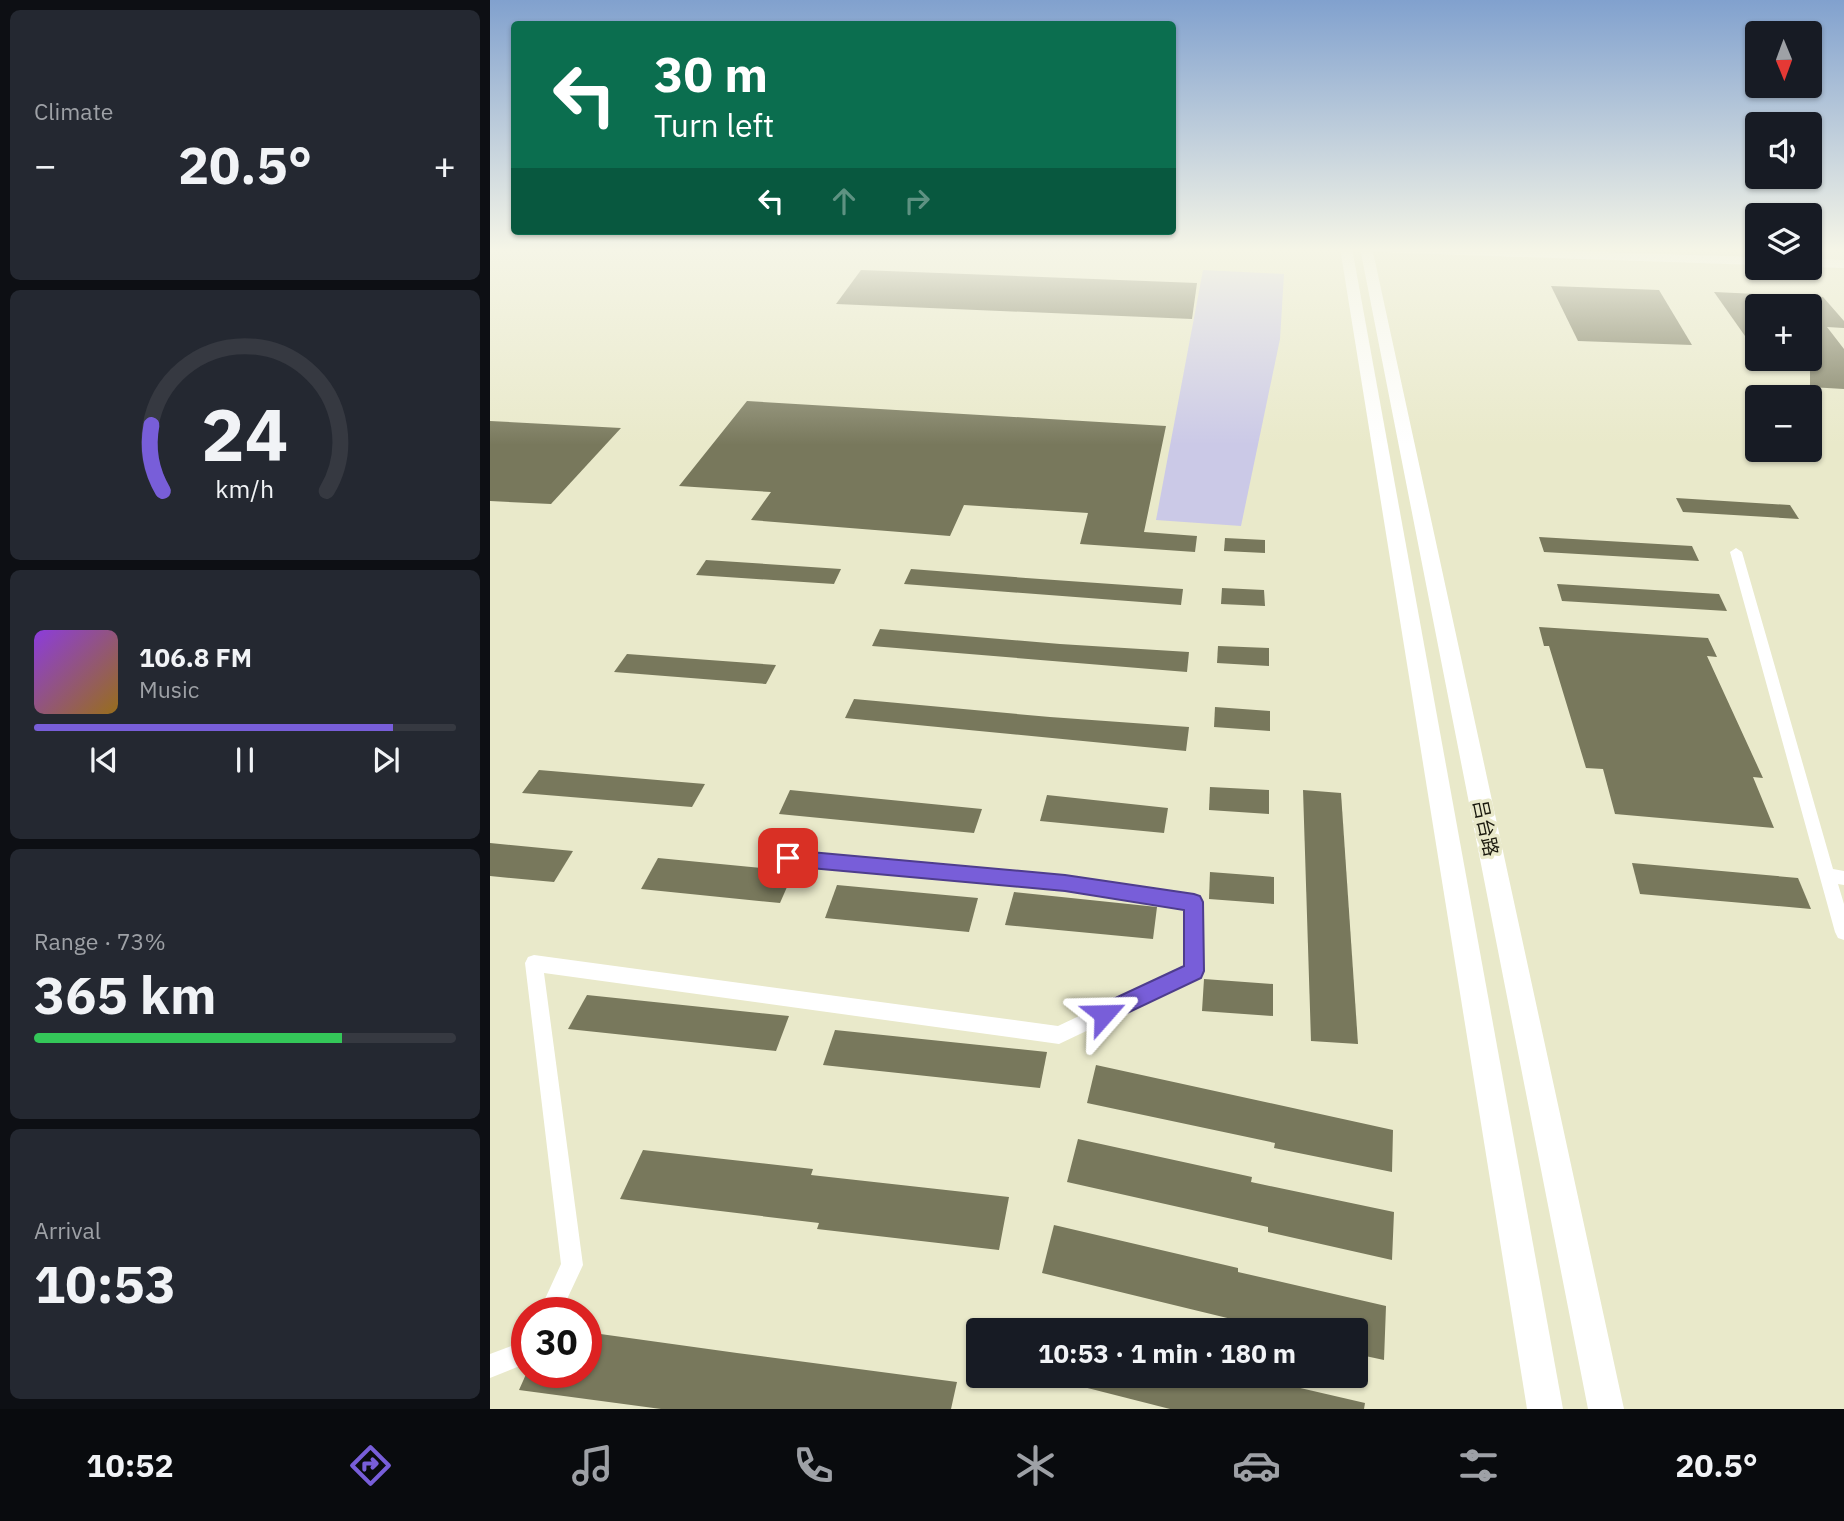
<!DOCTYPE html>
<meta charset="utf-8">
<style>
:root{--surface:#171b24;--page:#242831;--text:#f1f3f6;--muted:#9ea1a6;--line:#363941;--accent:#785ed9}
body{margin:0;font-family:"IBM Plex Sans","Noto Sans SC",sans-serif;background:var(--page);color:var(--text);height:100vh;display:flex;flex-direction:column;font-size:26px;white-space:nowrap}
*{box-sizing:border-box;margin:0}
p{font-size:23px;color:var(--muted)}
.icon{flex:none;width:38px;height:38px;fill:none;stroke:currentColor;stroke-width:2;stroke-linecap:round;stroke-linejoin:round}
.map{position:relative;flex:1;overflow:hidden}
.side{display:flex;flex-direction:column;gap:10px;padding:10px;background:#0d0f14;width:490px}
.side>*{flex:none}
.hud{position:absolute;left:21px;top:21px;width:665px;height:214px;border-radius:7px;box-shadow:0 2px 5px #0004;background:#0b6e4f;color:#fff;overflow:hidden}
.needle{width:46px;rotate:179deg}
.buttons{position:absolute;left:1255px;top:21px;display:grid;gap:14px}
.buttons a{display:grid;place-items:center;width:77px;height:77px;border-radius:7px;background:var(--surface);box-shadow:0 2px 5px #0004;font-size:35px}
.speed{position:absolute;left:21px;top:1297px;display:flex;gap:14px;font-size:35px;font-weight:700;text-align:center}
.speed>*{display:grid;place-content:center;width:91px;height:91px;border-radius:50%;background:var(--surface);box-shadow:0 2px 5px #0004;line-height:1}
.speed .limit{border:10px solid #d22;background:#fff;color:#111}
.pin{position:absolute;display:grid;place-items:center;width:60px;height:60px;color:#fff;margin:-30px;border-radius:14px;box-shadow:0 4px 10px #0006}
.me{position:absolute;width:77px;margin:-38px;rotate:65deg;stroke-linejoin:round;filter:drop-shadow(0 0 5px #0008)}
.turn{display:flex;align-items:center;gap:24px;height:147px;padding:0 28px;font-size:32px}
.turn .icon{width:91px;height:91px;stroke-width:2.5}
.turn b{display:block;font-size:49px;line-height:60px}
.lanes{display:flex;align-items:center;height:66px;padding:0 28px;background:#0003;justify-content:center;gap:35px;direction:ltr}
.lanes .off{opacity:.35}
.big{font-size:52px;font-weight:800;line-height:1.1}
.side .card{flex:1;display:flex;flex-direction:column;justify-content:center;gap:10px;min-width:0;padding:0 24px;border-radius:10px;background:var(--page)}
.side .dial{align-items:center;gap:0}
.dial svg{height:182px;overflow:visible;fill:none;stroke:var(--line);stroke-width:7;stroke-linecap:round;text-anchor:middle}
.dial text{fill:var(--text);stroke:none}
.song{display:flex;align-items:center;gap:21px}
.cover{width:84px;height:84px;border-radius:10px;background:linear-gradient(135deg,hsl(270 70% 55%),hsl(40 70% 35%))}
.played{height:7px;border-radius:4px;background:linear-gradient(90deg,var(--accent) 85%,var(--line) 85%)}
.keys{display:flex;justify-content:space-around;direction:ltr}
.heat{display:flex;justify-content:space-between;align-items:center;font-size:38px;direction:ltr}
.charge{height:10px;border-radius:5px;background:linear-gradient(90deg,#34c759 73%,var(--line) 0)}
.trip{position:absolute;left:476px;top:1318px;width:402px;height:70px;border-radius:7px;background:var(--surface);box-shadow:0 2px 5px #0004;font-weight:800;line-height:70px;text-align:center}
.menu{display:flex;height:112px;justify-content:space-around;align-items:center;background:#090b0e;color:var(--muted)}
.menu .icon{width:49px;height:49px}
.menu .selected{color:var(--accent)}
.menu b{font-size:32px;color:var(--text)}
main{display:flex;flex:1;min-height:0}
.map>svg:first-child{display:block}
</style>
<main>
<section class="side">
<div class="card"><p>Climate</p>
<div class="heat"><a>−</a><b class="big">20.5°</b><a>+</a></div>
</div>
<div class="card dial"><svg viewBox="0 0 100 80">
<path d="M14 69A42 42 0 1 1 86 69"/>
<path d="M14 69A42 42 0 0 1 9 40" stroke="#785ed9"/>
<text x="50" y="56" font-size="32" font-weight="700">24</text>
<text x="50" y="72" font-size="11">km/h</text>
</svg></div>
<div class="card">
<div class="song"><i class="cover"></i><div><b>106.8 FM</b><p>Music</p></div></div>
<div class="played"></div>
<div class="keys"><svg class="icon" aria-label="previous" viewBox="0 0 24 24"><path d="M18 5L8 12l10 7zM5 5v14"/></svg><svg class="icon" aria-label="pause" viewBox="0 0 24 24"><path d="M8 5v14M16 5v14"/></svg><svg class="icon" aria-label="next" viewBox="0 0 24 24"><path d="M6 5l10 7-10 7zM19 5v14"/></svg></div>
</div>
<div class="card"><p>Range · 73%</p><b class="big">365 km</b><div class="charge"></div></div>
<div class="card"><p>Arrival</p><b class="big">10:53</b></div>
</section>
<div class="map">
<svg width="1354" height="1409" viewBox="0 0 1354 1409">
<rect width="100%" height="100%" fill="#e9e9ca"/>
<polygon fill="#cbc9e7" points="713,270 794,274 790,339 751,526 666,520"/>
<g fill="#78785c">
<polygon points="371,270 707,283 702,319 346,304"/>
<polygon points="1061,286 1169,290 1202,345 1088,341"/>
<polygon points="1224,292 1267,294 1267,353"/>
<polygon points="1320,296 1333,297 1354,321 1354,328 1337,327 1354,349 1354,389 1320,387"/>
<polygon points="257,401 676,426 654,532 707,536 705,552 590,544 598,513 474,505 460,536 261,520 281,492 189,486"/>
<polygon points="0,421 131,428 61,504 0,501"/>
<polygon points="1186,498 1300,505 1309,519 1193,512"/>
<polygon points="1049,537 1202,546 1209,561 1054,552"/>
<polygon points="735,538 775,540 775,553 734,551"/>
<polygon points="216,560 351,569 344,584 206,575"/>
<polygon points="421,569 536,578 693,589 691,605 414,584"/>
<polygon points="1067,584 1229,594 1237,611 1072,601"/>
<polygon points="732,588 774,590 775,606 731,604"/>
<polygon points="1049,627 1218,638 1227,657 1217,656 1273,778 1263,777 1284,828 1125,814 1113,769 1096,768 1059,646 1054,646"/>
<polygon points="390,629 570,644 699,652 697,672 382,646"/>
<polygon points="728,646 779,648 779,666 727,663"/>
<polygon points="137,654 286,665 276,684 124,672"/>
<polygon points="364,699 560,717 699,727 696,751 355,718"/>
<polygon points="725,707 780,711 780,731 724,727"/>
<polygon points="49,770 215,784 202,807 32,793"/>
<polygon points="720,787 779,790 779,814 719,810"/>
<polygon points="300,790 492,809 484,833 289,814"/>
<polygon points="813,790 851,793 868,1044 821,1041"/>
<polygon points="557,795 678,808 674,833 550,821"/>
<polygon points="0,843 83,851 64,882 0,876"/>
<polygon points="168,858 304,871 290,903 151,889"/>
<polygon points="1142,863 1308,878 1321,909 1150,894"/>
<polygon points="720,872 784,877 784,904 719,899"/>
<polygon points="347,885 488,898 479,932 335,918"/>
<polygon points="524,892 667,907 663,939 515,925"/>
<polygon points="714,979 783,984 783,1016 712,1011"/>
<polygon points="97,995 299,1016 286,1051 78,1029"/>
<polygon points="345,1030 557,1052 550,1088 333,1065"/>
<polygon points="606,1065 903,1130 902,1172 784,1148 785,1143 597,1103"/>
<polygon points="588,1139 762,1177 761,1182 904,1212 902,1260 778,1232 778,1227 577,1182"/>
<polygon points="153,1150 323,1169 321,1175 519,1197 509,1250 327,1229 329,1223 130,1199"/>
<polygon points="564,1225 748,1268 748,1272 896,1306 894,1360 866,1354 866,1330 762,1330 762,1324 552,1273"/>
<polygon points="96,1332 247,1353 467,1382 461,1409 171,1409 29,1390 37,1372 96,1372"/>
<polygon points="571,1376 759,1376 875,1403 874,1409 680,1409 570,1381"/>
</g>
<g fill="none" stroke-linecap="round" stroke-linejoin="round">
<g fill="#fff" fill-rule="evenodd">
<polygon points="1246,548 1252,552 1343,869 1354,871 1354,885 1348,884 1354,904 1354,940 1348,938 1345,932 1240,552"/>
<polygon points="298,851 575,876 704,895 710,898 712,903 713,971 710,977 569,1044 54,973 93,1265 71,1312 49,1312 71,1264 35,963 38,957 44,955 568,1026 695,966 696,909 575,890 298,865 292,863 290,858 292,853"/>
<polygon points="37,1340 37,1363 0,1378 0,1354"/>
</g>
<g fill="#fff" fill-rule="evenodd">
<polygon points="850,248 862,248 1073,1409 1037,1409"/>
<polygon points="870,248 982,248 1267,257 1267,265 883,252 1134,1409 1098,1409"/>
<polygon points="1320,259 1354,260 1354,268 1320,267"/>
</g>
</g>
<linearGradient id="sky" x2="0" y2="1"><stop stop-color="#81a1ce"/><stop offset="0.56" stop-color="#f5f5e7"/><stop offset="1" stop-color="#f5f5e7" stop-opacity="0"/></linearGradient>
<rect width="1354" height="445" fill="url(#sky)"/>
<polygon fill="#785ed9" stroke="#4e3d8d" stroke-width="2" points="298,850 575,875 704,894 710,896 713,902 714,971 711,978 614,1024 606,1021 603,1014 606,1007 694,966 694,910 575,891 298,866 291,863 289,858 291,852"/>
<g text-anchor="middle" stroke-width="7" stroke-linejoin="round" paint-order="stroke">
<g font-size="19" fill="#19180d" stroke="#e9e9ca">
<text transform="translate(996 828) rotate(78)" y="7">吕台路</text>
</g>
</g>
</svg>
<div class="buttons">
<a><svg class="needle" viewBox="-14 -14 28 28"><path d="M0-13l5 13h-10z" fill="#e53935"/><path d="M0 13l5-13h-10z" fill="#9ea1a6"/></svg></a>
<a><svg class="icon" aria-label="sound" viewBox="0 0 24 24"><path d="M4 9h4l5-4v14l-5-4H4zM17 9q2 3 0 6"/></svg></a>
<a><svg class="icon" aria-label="layers" viewBox="0 0 24 24"><path d="M12 4l9 5-9 5-9-5zM3 14l9 5 9-5"/></svg></a>
<a>+</a>
<a>−</a>
</div>
<div class="speed"><div class="limit">30</div></div>
<div class="pin" style="left:298px;top:858px;background:#d93025"><svg class="icon" aria-label="arrive" viewBox="0 0 24 24"><path d="M6 21V4h12l-3 4 3 4H6"/></svg></div>
<svg class="me" style="left:614px;top:1014px" viewBox="-20 -20 40 40"><path d="M0-17L14 15 0 8-14 15z" fill="#785ed9" stroke="#fff" stroke-width="4"/></svg>
<div class="trip">10:53 · 1 min · 180 m</div>
<div class="hud">
<div class="turn"><svg class="icon" aria-label="left" viewBox="0 0 24 24"><path d="M17 20v-9H6M10 6l-5 5 5 5"/></svg><div><b>30 m</b>Turn left</div></div>
<div class="lanes"><svg class="icon" aria-label="left" viewBox="0 0 24 24"><path d="M17 20v-9H6M10 6l-5 5 5 5"/></svg><svg class="icon off" aria-label="ahead" viewBox="0 0 24 24"><path d="M12 20V5M6 11l6-6 6 6"/></svg><svg class="icon off" aria-label="right" viewBox="0 0 24 24"><path d="M7 20v-9h11M14 6l5 5-5 5"/></svg></div>
</div>
</div>
</main>
<nav class="menu">
<b>10:52</b>
<svg class="icon selected" aria-label="directions" viewBox="0 0 24 24"><path d="M12 3l9 9-9 9-9-9zM9 14v-3h6M13 9l2 2-2 2"/></svg>
<svg class="icon" aria-label="music" viewBox="0 0 24 24"><path d="M9 18V5l10-2v13"/><circle cx="6" cy="18" r="3"/><circle cx="16" cy="16" r="3"/></svg>
<svg class="icon" aria-label="phone" viewBox="0 0 24 24"><path d="M5 4h4l2 5-3 2q2 4 5 5l2-3 5 2v4C11 20 4 13 5 4z"/></svg>
<svg class="icon" aria-label="climate" viewBox="0 0 24 24"><path d="M12 3v18M4 7l16 10M4 17L20 7"/></svg>
<svg class="icon" aria-label="car" viewBox="0 0 24 24"><path d="M5 17H2v-5l4-1 3-4h7l3 4 3 1v5h-3M9 17h6M6 11h13"/><circle cx="7" cy="17" r="2"/><circle cx="17" cy="17" r="2"/></svg>
<svg class="icon" aria-label="filters" viewBox="0 0 24 24"><path d="M4 7h16M4 17h16"/><circle cx="9" cy="7" r="2"/><circle cx="15" cy="17" r="2"/></svg>
<b>20.5°</b>
</nav>
